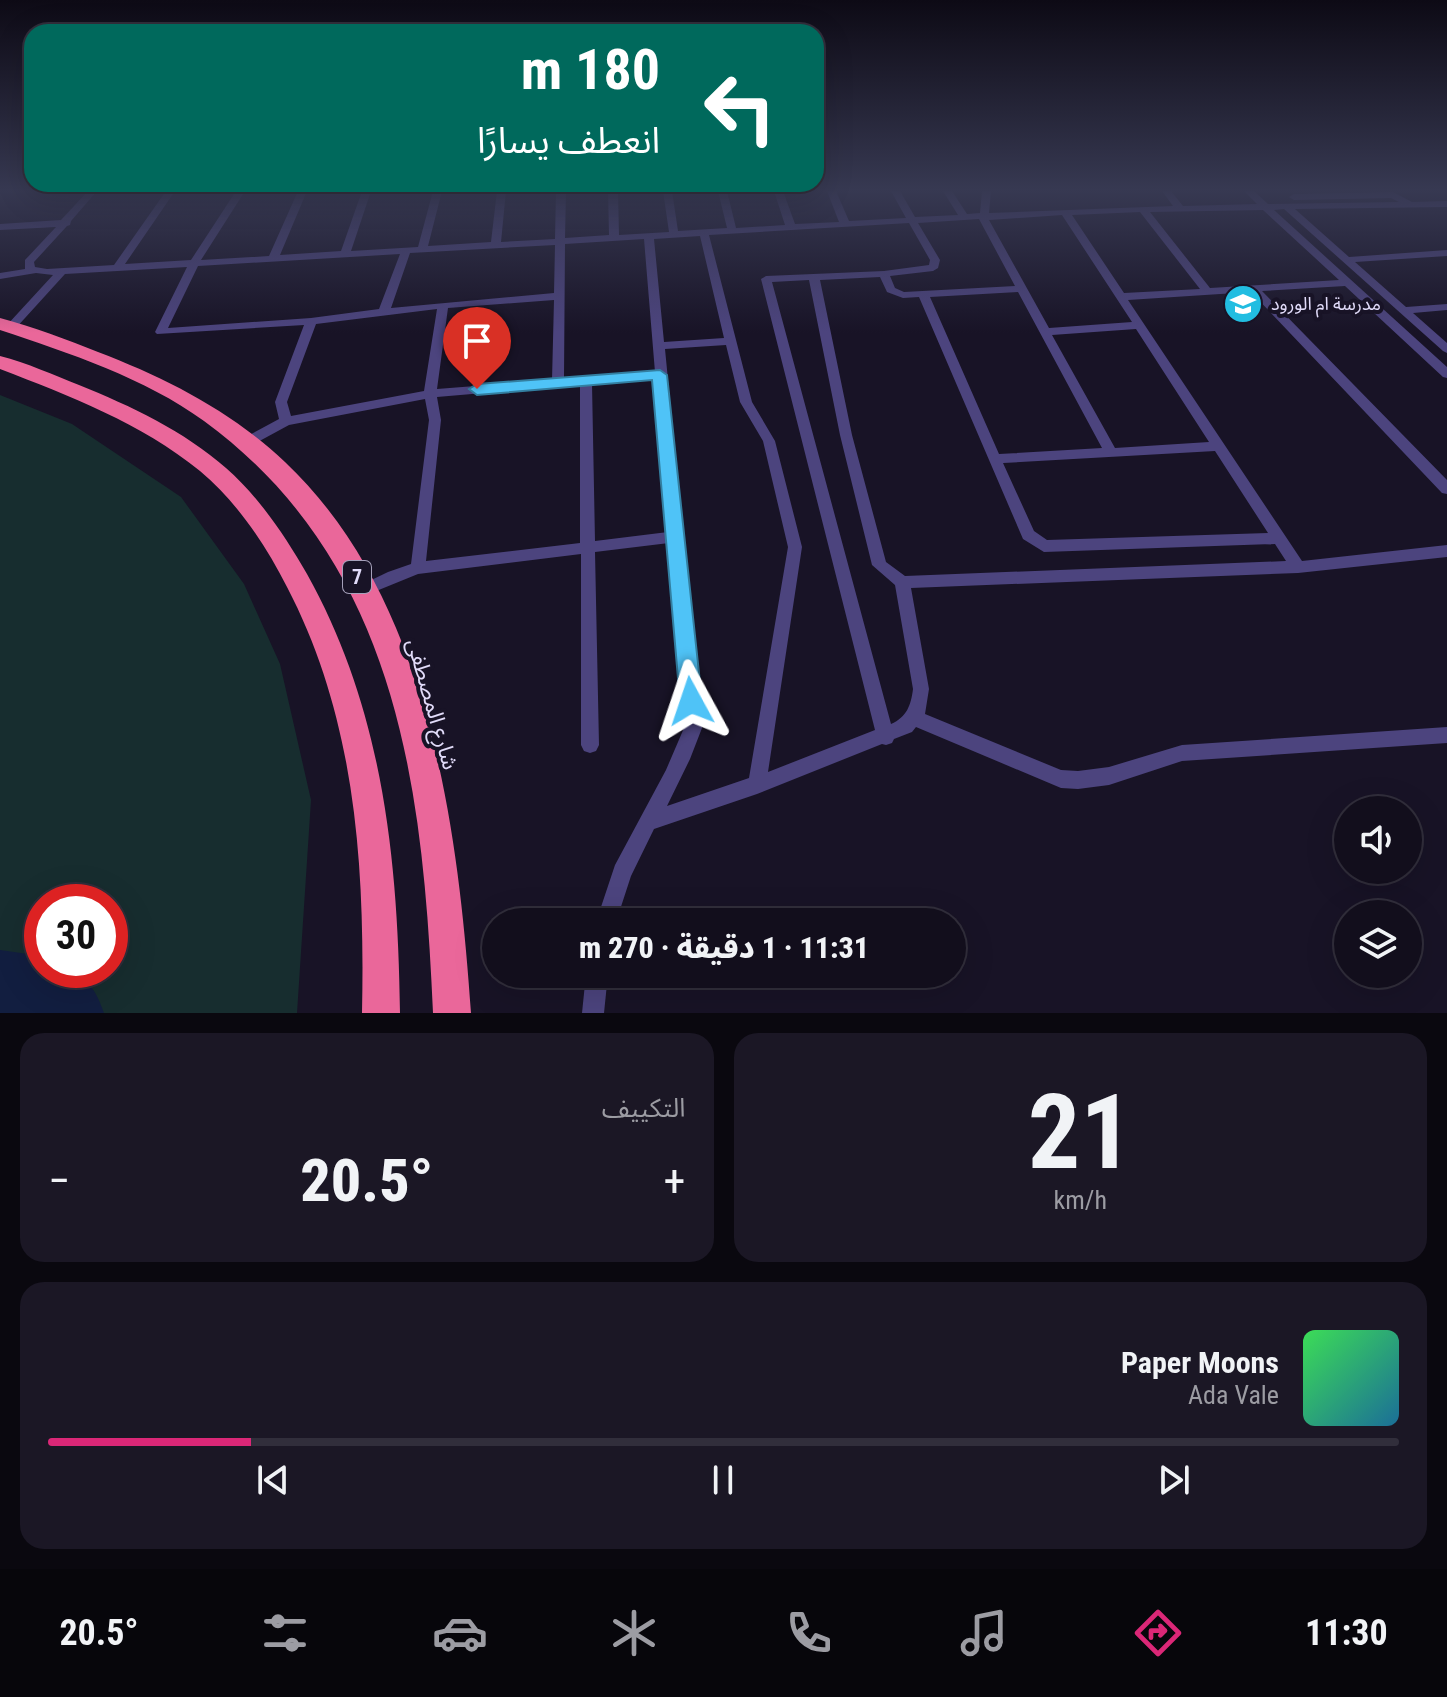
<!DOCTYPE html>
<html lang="ar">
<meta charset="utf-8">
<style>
:root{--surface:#120e1c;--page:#1b1725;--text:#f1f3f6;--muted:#9c9ca3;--line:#312e3b;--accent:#db2777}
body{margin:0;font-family:"Roboto Condensed","Noto Sans Arabic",sans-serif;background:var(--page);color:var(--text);direction:rtl;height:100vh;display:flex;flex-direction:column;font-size:30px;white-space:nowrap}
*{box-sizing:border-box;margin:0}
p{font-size:26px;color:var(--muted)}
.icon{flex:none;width:44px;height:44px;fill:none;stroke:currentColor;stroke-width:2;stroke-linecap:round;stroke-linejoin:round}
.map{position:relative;height:1013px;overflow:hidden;direction:ltr}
.details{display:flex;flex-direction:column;gap:20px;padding:20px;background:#0a080f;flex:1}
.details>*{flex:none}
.banner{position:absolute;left:24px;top:24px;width:800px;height:168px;border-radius:24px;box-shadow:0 8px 32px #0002,0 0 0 2px var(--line);direction:rtl;background:#00695c;color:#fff;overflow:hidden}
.fabs{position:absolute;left:1334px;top:796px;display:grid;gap:16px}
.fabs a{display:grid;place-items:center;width:88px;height:88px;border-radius:50%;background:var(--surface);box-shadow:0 8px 32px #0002,0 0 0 2px var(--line);font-size:40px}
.speed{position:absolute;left:24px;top:884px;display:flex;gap:16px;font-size:40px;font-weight:700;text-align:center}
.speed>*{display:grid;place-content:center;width:104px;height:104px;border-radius:50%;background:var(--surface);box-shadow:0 8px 32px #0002,0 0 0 2px var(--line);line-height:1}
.speed .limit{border:12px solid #d22;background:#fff;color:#111}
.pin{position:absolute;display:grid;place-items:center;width:68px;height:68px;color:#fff;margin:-82px -34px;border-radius:50% 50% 50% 0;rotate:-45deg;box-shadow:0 0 8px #0007}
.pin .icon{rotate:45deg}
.me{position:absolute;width:88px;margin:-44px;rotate:355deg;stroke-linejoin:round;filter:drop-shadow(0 0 6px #0008)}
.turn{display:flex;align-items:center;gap:28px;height:168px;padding:0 32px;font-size:36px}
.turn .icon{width:104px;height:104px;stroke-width:2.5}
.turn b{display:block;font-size:56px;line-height:68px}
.big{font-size:60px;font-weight:800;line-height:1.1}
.details .tile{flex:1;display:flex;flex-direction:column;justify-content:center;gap:12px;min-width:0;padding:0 28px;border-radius:24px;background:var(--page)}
.details .dial{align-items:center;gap:0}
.dial b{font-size:104px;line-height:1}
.song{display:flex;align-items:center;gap:24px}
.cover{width:96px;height:96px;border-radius:12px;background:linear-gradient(135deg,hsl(130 70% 55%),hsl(200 70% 35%))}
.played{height:8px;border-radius:4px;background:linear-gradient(90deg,var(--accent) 15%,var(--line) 15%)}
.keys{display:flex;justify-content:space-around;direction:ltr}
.heat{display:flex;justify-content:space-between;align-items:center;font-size:44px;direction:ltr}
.details .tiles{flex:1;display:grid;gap:20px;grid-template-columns:1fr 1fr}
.tile:last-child{grid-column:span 2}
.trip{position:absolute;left:482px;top:908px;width:484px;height:80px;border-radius:40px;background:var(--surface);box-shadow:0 8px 32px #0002,0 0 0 2px var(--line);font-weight:800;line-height:80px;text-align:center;direction:rtl}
.tab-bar{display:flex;height:128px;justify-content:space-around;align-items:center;background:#07060b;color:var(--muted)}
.tab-bar .icon{width:56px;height:56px}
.tab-bar .on{color:var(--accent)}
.tab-bar b{font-size:36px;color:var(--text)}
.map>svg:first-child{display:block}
</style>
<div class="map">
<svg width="1447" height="1013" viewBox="0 0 1447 1013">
<rect width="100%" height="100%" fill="#181326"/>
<path fill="#172d2f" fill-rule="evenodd" d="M0,395L72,424L181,497L244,584L280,664L311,800L297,1013H0ZM42,902H110V970H42Z"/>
<path fill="#121e40" d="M0,950L42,956V970C79,970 92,978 104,1013H0Z"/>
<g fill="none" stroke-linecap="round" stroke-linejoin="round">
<g fill="#4c447e" fill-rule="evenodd">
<path d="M88,191H97L71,221L70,225L67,226L34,262L35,267L47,269L114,265L166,191H175L125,264L191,260L236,191H245L201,260L269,256L298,191H307L280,255L341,251L362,191H371L351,251L418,247L433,191H442L428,246L491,242L497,191H506L501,242L555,239L556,191H566L565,238L609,235L608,191H618L619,235L669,232L663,191H672L678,231L727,228L718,191H727L736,228L785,225L774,191H783L795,224L839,222L827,191H836L849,221L906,218L891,191H900L915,217L958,215L943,191H952L967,214L980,213L982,191H991L989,213L1173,206L1162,191H1171L1183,206L1257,204L1244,191H1254L1268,204L1399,202L1391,198L1294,200L1289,197L1294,194L1393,192L1412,202L1447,201V207L1295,209L1349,257L1447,250V256L1355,262L1406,307L1447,304V310L1413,313L1447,343V353L1443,351L1284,209L1274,210L1447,367V378L1443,377L1345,286L1262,291L1447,480V494L1442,493L1251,292L1128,300L1302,561L1447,545V557L1298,573L911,588L929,689L925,714L1061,770L1078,771L1109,767L1182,745L1447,727V743L1182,761L1109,785L1078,789L1061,788L916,727L912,732L894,739L892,743L886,745L882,744L757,794L654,829L631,876L616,922H596L615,865L666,770L684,728L669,543L595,552L599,745L596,751L590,753L584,751L581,745V554L418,574L364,596L359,594L356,590L359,586L388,572L411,564L429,420L425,399L289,425L252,445H242L241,442L242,439L279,419L275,402L304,325L157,334L155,332L187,267L65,274L15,329H7V325L53,275L36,273L0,279V273L25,269V260L56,227L0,230V224L61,220ZM1263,210L1339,280L1210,288L1150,212ZM1140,212L1200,289L1124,293L1072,215ZM1062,215L1132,322L1049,328L989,220ZM979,219L1015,286L904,292L895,288L890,276L933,271L938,268L940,260L918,223ZM909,223L930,260L929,265L884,271L766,276L761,279L875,730L768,772L802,547L775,441L752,402L709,235ZM700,236L724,338L664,342L654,239ZM644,239L655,372L564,379L565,244ZM555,245L554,293L391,308L410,253ZM400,254L379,309L311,318L168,328L198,266ZM880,277L887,292L903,298L919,297L1023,539L1044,552L1275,544L1286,561L905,576L886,562L852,435L820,280ZM809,280L840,435L872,565L895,585L913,689C911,705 907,717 891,724L772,282ZM1018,292L1102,448L999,454L930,297ZM554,300L552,380L437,389L448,308ZM437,309L424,391L291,416L287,402L316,324ZM1136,329L1209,442L1115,448L1052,335ZM726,345L740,402L763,441L788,547L749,778L667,806L690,759L702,728L665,349ZM656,379L668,532L595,541L592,384ZM580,385V543L426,561L441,420L437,397ZM1215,451L1268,533L1047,540L1034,531L1003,463Z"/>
<polygon points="586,974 608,974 604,1013 582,1013"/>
</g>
<g fill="#ea679a" fill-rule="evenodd">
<path d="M0,318C33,327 66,339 98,352C166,378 231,411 285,462C429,598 458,826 471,1013H433C423,789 399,564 204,421C145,378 69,353 0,330Z"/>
<path d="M0,356C27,363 54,375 79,385C131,406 184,431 226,468C260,498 285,536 307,574C383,710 398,859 400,1013H362C365,866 356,719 287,587C265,544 237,502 200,471C141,423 70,396 0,369Z"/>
</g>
</g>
<linearGradient id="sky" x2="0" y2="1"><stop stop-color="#0d0a15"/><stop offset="0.57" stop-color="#373952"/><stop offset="1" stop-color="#373952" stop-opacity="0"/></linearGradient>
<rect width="1447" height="333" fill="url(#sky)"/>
<polygon fill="#4fc3f7" stroke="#337fa1" stroke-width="2" points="660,370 667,375 702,701 699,708 691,711 683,708 680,701 652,380 477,395 469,389 477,384"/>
<defs>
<g id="school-disc" transform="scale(2)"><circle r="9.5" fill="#22bde1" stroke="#181326"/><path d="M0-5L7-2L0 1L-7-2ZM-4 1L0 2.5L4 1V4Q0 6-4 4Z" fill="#fff"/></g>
</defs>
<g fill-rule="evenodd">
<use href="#school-disc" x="1243" y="304"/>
</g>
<g text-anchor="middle" stroke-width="8" stroke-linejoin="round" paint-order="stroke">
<g font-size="18" fill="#e2dcfa" stroke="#181326" text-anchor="start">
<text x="1271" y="310">مدرسة ام الورود</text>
</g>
<rect fill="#181326" stroke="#a5a0ba" stroke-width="2" x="343" y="561" width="28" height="32" rx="6"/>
<g font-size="20" font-weight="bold" fill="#e2dcfa">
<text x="357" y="584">7</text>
</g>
<g font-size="22" fill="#e2dcfa" stroke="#181326">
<text transform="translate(433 704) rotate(74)" y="8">شارع المصطفى</text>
</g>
</g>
</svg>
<div class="fabs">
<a><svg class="icon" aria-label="sound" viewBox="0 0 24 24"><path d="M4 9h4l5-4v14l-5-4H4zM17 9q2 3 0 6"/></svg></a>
<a><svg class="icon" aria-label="layers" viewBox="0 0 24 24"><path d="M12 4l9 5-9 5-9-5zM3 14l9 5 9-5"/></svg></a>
</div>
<div class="speed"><div class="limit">30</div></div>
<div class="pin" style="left:477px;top:389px;background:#d93025"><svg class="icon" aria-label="arrive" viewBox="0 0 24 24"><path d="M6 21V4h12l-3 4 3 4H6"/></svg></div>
<svg class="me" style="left:691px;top:701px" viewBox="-20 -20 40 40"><path d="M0-17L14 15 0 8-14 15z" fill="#4fc3f7" stroke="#fff" stroke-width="4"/></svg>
<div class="trip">11:31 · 1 دقيقة · 270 m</div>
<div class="banner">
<div class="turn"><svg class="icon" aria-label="left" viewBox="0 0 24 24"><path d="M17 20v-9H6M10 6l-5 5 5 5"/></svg><div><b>180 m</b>انعطف يسارًا</div></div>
</div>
</div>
<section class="details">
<div class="tiles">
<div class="tile dial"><b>21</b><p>km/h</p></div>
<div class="tile"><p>التكييف</p>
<div class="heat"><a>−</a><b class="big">20.5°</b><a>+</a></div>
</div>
<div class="tile">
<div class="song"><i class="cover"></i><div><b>Paper Moons</b><p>Ada Vale</p></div></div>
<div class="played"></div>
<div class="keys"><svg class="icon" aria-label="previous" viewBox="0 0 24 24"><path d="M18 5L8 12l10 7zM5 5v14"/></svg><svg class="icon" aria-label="pause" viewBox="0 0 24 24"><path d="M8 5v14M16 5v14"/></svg><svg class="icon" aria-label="next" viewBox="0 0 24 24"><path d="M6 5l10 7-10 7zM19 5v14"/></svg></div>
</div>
</div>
</section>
<nav class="tab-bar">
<b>11:30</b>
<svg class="icon on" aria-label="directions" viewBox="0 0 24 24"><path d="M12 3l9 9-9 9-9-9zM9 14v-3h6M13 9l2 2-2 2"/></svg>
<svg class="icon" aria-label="music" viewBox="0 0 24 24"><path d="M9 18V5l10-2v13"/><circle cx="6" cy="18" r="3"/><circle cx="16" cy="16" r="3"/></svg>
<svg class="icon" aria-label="phone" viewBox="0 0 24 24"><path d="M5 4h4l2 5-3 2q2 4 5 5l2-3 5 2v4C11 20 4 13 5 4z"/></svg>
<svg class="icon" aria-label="climate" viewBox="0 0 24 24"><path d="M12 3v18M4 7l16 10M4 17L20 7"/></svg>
<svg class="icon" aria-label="car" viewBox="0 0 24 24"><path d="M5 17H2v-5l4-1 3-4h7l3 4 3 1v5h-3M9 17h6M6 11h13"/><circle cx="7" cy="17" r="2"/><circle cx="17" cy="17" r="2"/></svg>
<svg class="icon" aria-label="filters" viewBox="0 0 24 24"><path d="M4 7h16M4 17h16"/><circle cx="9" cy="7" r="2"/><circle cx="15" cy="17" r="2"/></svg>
<b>20.5°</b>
</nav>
